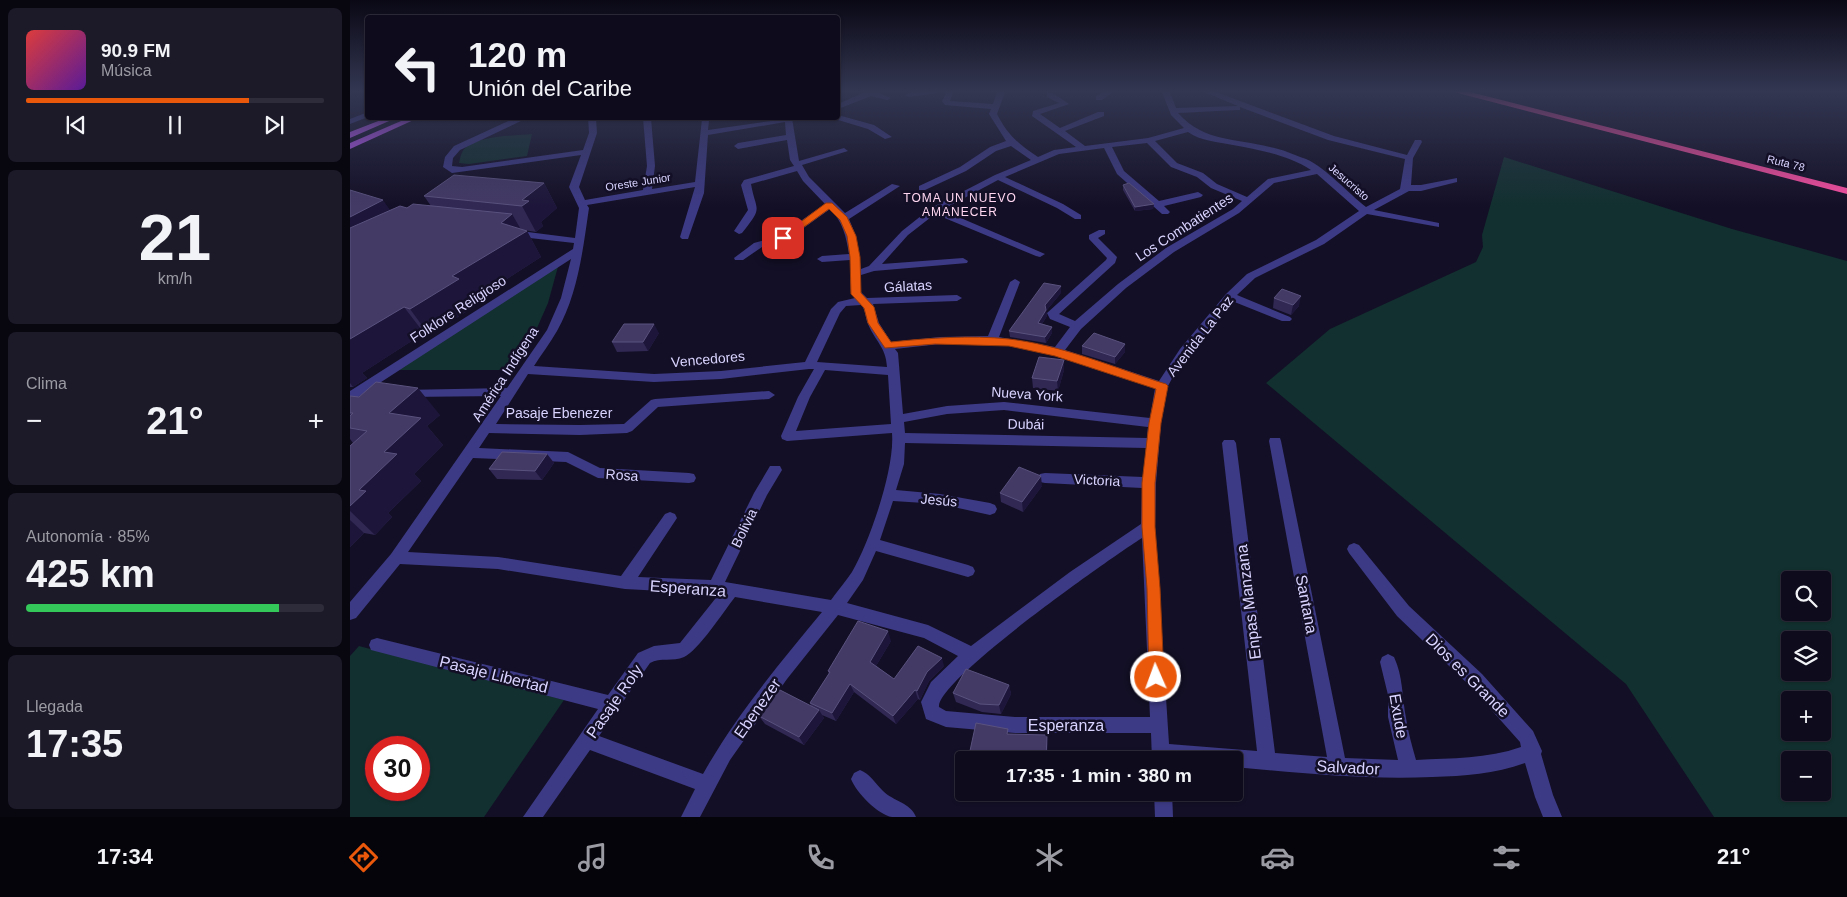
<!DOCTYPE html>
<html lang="es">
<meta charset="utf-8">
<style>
:root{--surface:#0e0b1c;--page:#1c1929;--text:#f1f3f6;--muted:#9b9ba3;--line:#2e2b3b;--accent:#ea580c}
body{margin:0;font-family:Arial,sans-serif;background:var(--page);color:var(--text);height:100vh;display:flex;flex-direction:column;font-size:19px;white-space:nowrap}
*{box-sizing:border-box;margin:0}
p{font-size:16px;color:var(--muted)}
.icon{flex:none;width:28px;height:28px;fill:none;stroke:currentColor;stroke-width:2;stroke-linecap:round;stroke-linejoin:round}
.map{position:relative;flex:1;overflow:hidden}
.side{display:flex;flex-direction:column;gap:8px;padding:8px;background:#08060f;width:350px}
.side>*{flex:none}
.guide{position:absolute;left:15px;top:15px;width:475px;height:105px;border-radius:5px;box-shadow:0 1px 4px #0004,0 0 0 1px var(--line);background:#0e0b1c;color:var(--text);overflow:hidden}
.buttons{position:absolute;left:1431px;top:571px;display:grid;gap:10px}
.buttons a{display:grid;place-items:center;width:50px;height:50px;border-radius:5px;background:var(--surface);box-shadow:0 1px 4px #0004,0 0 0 1px var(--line);font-size:25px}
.speed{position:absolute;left:15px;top:736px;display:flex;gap:10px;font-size:25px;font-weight:700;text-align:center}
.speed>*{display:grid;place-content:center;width:65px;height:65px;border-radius:50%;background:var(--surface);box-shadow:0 1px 4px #0004,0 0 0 1px var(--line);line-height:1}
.speed .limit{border:8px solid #d22;background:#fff;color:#111}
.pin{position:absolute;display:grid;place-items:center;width:42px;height:42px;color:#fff;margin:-21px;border-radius:10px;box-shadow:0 2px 8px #0006}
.me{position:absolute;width:55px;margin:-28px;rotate:358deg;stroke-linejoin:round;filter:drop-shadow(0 0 4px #0008)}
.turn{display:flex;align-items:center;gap:18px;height:105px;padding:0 20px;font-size:22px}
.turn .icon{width:65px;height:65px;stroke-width:2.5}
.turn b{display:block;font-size:35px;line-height:42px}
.big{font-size:38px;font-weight:800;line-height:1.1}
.side .tile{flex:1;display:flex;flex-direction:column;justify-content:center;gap:8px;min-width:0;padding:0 18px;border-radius:8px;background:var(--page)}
.side .dial{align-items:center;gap:0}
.dial b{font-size:65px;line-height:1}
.song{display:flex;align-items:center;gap:15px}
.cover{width:60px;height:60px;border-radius:8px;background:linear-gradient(135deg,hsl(0 70% 55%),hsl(270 70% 35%))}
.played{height:5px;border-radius:2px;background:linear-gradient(90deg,var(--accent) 75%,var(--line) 75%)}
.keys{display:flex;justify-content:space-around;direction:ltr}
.heat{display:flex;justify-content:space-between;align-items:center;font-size:28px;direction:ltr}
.charge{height:8px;border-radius:4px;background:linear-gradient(90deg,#34c759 85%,var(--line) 0)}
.trip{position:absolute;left:605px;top:751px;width:288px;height:50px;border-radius:5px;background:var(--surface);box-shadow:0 1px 4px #0004,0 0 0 1px var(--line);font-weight:800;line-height:50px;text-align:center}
.tab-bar{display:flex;height:80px;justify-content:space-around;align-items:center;background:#06040b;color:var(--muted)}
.tab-bar .icon{width:35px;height:35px}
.tab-bar .active{color:var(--accent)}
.tab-bar b{font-size:22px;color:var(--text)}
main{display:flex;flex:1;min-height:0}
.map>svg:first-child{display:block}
</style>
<main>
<section class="side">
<div class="tile">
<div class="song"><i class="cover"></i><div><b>90.9 FM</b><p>Música</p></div></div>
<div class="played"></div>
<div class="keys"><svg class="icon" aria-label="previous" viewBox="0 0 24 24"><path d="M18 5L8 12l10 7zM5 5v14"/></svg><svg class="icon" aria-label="pause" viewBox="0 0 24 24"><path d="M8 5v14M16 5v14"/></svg><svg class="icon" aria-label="next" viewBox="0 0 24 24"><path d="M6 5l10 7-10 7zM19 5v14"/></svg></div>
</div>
<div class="tile dial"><b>21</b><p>km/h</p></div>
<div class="tile"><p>Clima</p>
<div class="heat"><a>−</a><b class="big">21°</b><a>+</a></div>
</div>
<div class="tile"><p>Autonomía · 85%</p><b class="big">425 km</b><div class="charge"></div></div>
<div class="tile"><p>Llegada</p><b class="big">17:35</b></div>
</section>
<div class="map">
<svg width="1497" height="817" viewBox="0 0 1497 817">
<rect width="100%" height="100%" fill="#130f26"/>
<g fill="#12302f" fill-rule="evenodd">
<path d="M182,134L177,156L119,164L109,163C110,159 111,152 115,148C131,135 162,136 182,134Z"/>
<path d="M1154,157L1382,229L1497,261V817H1364L1276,684L916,383L980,329L1126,262L1133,247L1132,235ZM1440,580H1472V612H1440ZM1440,640H1472V672H1440ZM1440,700H1472V732H1440ZM1440,760H1472V792H1440Z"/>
<polygon points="209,263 198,303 187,328 159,367 154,370 44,370"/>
<path d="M9,646L214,700L134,817H0V656ZM26,748H69V790H26Z"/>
</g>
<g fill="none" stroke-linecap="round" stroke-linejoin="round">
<g fill="#3d3a85" fill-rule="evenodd">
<polygon points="515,92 526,92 541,98 537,100 521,96 488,109 488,104"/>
<polygon points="563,92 594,92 559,97 555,95"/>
<path d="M594,92H603L600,101L643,104L647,92H655L647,114C657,134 669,145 688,157L704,150L726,147L682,116L683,111L709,103L697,97V93H703L719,104L690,114L710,128L748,112H754V116L715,131L735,146L798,138L834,128L821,115L812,92H820L826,108L888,106L854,92H866L984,136L1057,155L1065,140H1071L1072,142L1063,158L1061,185H1071L1107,178V182L1071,191H1059L1024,210L1089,223V227L1017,214L974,244L905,278L887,295L940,317L942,319L940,321H932L882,301L826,371L818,386L811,423L806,483L805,527L819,744L907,751L872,443L874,440H884L886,443L925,753L977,757L919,441L920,438H930L931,441L995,758L1048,760L1038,717V695L1030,662L1032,657L1038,654L1044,657C1053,676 1052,697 1056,718C1058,732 1062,746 1066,760C1102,758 1137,759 1171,747L1170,742L1120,686L1047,616L999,553L997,549L999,545L1004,543L1009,545L1059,606L1132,674L1183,731L1192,751L1191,754L1203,795L1212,817H1193L1185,797L1175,763C1144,774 1115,776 1082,777C1016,780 950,773 884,767V760H802L801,733H665L596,727L576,719L571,702L581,682L608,656L574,638L488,615L437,679L380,760L350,817H331L345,789L240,750L193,817H173L248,709L21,650L19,645L21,640L27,638L258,695L288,653L304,646L330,643L369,594L275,589L148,569L50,564L6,618L0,620V602L41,554L151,396L56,397L50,393L52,390L157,388L197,330L211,298L221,259L8,397H0V391L223,249L224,243L162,236L157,233L162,230L225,238L229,208L219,187L231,155L102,173L93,167L95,157L104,146L165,118H174L173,120L110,150L103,158L102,166L112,167L233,150L239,133L238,118H246L247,133L229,187L235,200L293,190L297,166L293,118H301L305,166L302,189L345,182L352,119L359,121L358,130L442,118L449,161L494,148L498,151L452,165L459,177L495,213L542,184L550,186L499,219L506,236L511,269L519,266L552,231L581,208L645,175L681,160L661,146L646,151L616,171L575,190H569V186L610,167L640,147L656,141L639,114L641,109L595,105L592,101L596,94ZM890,107L978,140L1055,159L1050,189L1016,207C998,193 976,168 956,159C944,155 932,149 920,147C885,138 854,142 828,113L887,110H890ZM435,122L436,135L388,143L384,146L388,149L437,140L440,160L444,166L394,180L391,185L398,210L384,231L389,234L392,233C414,206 406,212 401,184L447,171L453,181L475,204L429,236L404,243L384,258L385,260H393L412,247L437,240L480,209C493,222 496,236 499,254L472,256L467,259L472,262L500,260L501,293L505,298L488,302L481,309L455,362L371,371L304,374L184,366C191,355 200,343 207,331C228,294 233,249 239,208L237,205L345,187L330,237L332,239H338L354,193L358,135ZM838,132C850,141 869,142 883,145C910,150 938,155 961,170L918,179L897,197L867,184L853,173L827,163L805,141ZM797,143L821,167L847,177L861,188L892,201L883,209L816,248L768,284L725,321L709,314L765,263L767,257L748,238L755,234V230H749L739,235V239L757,258L756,260L697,313L700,319L720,327L705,347L649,337L670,282L665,279L660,282L638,336L590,337L541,342L529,323L523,304L607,301L612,298L607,295L517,298L511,292V275L524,271L617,263L618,261L613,258L532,264L558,235L585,214L686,256L690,257L695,254L592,210L648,180L707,208L725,219H731V215L713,204L655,177L709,154L754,148L767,174L812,214H818L820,212L814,206L851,197L853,195L848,192L809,201L774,171L762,147ZM967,174L1009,211L966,240L897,274L876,294L830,349L809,381L715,350L731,329L776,288L824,252L889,213L924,183ZM511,305C516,310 515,317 518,324C525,341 536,347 537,367L467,362L490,313L496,306ZM629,343C691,346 747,368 805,388L800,418L654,402L597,406L553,414L548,353L545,349L590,344ZM459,369H464L448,397L431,436L432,439L437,441L542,433C545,468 520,541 502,572C496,581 488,590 481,600L375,582L417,495L432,470L430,466H420L404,493L361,580L288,577L327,518L325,514L320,512L315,514L271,576L148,557L58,552L123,458L216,462L248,478L339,483L344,482L346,478L344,474L339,473L250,468L218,452L129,448L139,433L230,435L277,433L282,431L308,407L419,399L425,395L419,391L305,399L301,400L274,424L230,425L146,424L178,374L304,382L371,379ZM475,370L538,375L541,424L446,431L460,397ZM654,410L798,427L797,438L555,433L554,422L597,414ZM555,443L796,448L793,477L695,473L690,474L688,478L690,482L695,483L792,488L791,524L720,572L621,646L578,625L497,603L513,580L526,551L618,577L623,575L625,571L623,567L618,565L530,540L543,501L590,504L640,515L645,513L647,509L645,505L640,503L590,494L546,490L554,464ZM792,538L800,717H665L596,711L589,707C585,681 762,557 792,538ZM385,597L472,612C430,663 386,715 353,774L249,736L300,663C310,657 323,662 334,657C348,651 374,611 385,597Z"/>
<polygon points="753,92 763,92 752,100 746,100 746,96"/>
<polygon points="18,112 18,117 0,124 0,119"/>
<polygon points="488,115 524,125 542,137 535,139 518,129 485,119"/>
<path d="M510,770C520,774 525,783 533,791C543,801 561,803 566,817C558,817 550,817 542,817C528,815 506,792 501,779L504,773Z"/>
<polygon points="804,792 822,792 823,817 805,817"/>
</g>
<g fill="#c25bff" fill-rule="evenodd">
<polygon points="36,118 46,118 0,138 0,132"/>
<polygon points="58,118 68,118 0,149 0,143"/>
</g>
<polygon fill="#ff4fa3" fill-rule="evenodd" points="1104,92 1120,92 1497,188 1497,194"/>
</g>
<g fill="#312854">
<polygon points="194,183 207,208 191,222 193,226 186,232 174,230 177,231 191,257 124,300 127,305 79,335 74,333 12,373 17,378 3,387 0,387 0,190 40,210 81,206 74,196"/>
<polygon points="773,185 804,204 803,209 785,211 773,190"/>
<polygon points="711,293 696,311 697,316 692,324 702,327 702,333 696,343 660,337 659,331"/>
<polygon points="924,298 949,306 941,315 923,308"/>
<polygon points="309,333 298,351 267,352 262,342"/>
<polygon points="775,344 775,352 765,364 732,354 732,346"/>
<polygon points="714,370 708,391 683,388 682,378"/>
<polygon points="0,396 90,415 77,426 93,445 64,474 71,481 38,513 42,517 25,535 14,533 0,547 0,446 3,443 0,439"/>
<polygon points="197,454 204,463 192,480 147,479 139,469"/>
<polygon points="692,486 673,512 651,502 650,493"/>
<polygon points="541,641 526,666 544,679 594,666 579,681 570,700 568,699 546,724 504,692 486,721 472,715 474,718 454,745 415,724 409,716 461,706 460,703 479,674 478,671"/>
<polygon points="659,685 661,694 651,714 632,712 606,702 603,693"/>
</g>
<g fill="#1d163a">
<polygon points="194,183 207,208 191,222 193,226 186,232 172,206 172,200"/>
<polygon points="33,200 51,226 0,252 0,217"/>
<polygon points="804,204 803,209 785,211 785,207"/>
<polygon points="162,214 173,233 177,231 191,257 124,300 127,305 79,335 60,309 102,276 151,223"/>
<polygon points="711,286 711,293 696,311 697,316 688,330 688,323 695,305"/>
<polygon points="951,296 949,306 941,315 943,305"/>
<polygon points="54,307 74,333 12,373 17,378 3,387 0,383 0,339"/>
<polygon points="304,324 309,333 298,351 293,342"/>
<polygon points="702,327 702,333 696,343 695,337"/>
<polygon points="775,344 775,352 765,364 765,357"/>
<polygon points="714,360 714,370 708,391 707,381"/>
<polygon points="68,388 90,415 77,426 93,445 64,474 71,481 38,513 42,517 25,535 0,511 0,506 9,490 34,452 39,413"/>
<polygon points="197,454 204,463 192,480 185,471"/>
<polygon points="691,476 692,486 673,512 672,502"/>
<polygon points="0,520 14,533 0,547"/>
<polygon points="538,631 541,641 523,671 520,662"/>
<polygon points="592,658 594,666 579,681 570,700 567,691 577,672"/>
<polygon points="500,684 504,692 486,721 482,713"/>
<polygon points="659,685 661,694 651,714 649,705"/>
<polygon points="565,690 568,699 546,724 543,716"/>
<polygon points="469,710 474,718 454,745 449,737"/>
<polygon points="697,735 698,744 697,760 696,760"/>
</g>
<g fill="#433a66" stroke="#5a527e">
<polygon points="104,175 194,183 172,200 179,201 172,206 74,196"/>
<polygon points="779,183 804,204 785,207 773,185"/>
<polygon points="0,190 33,200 0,217"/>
<polygon points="63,204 162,214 151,223 177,231 102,276 109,279 60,309 54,307 0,339 0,228 50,206 57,208"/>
<polygon points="694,283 711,286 695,305 696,310 688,323 702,327 695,337 659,331"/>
<polygon points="932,289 951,296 943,305 924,298"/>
<polygon points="274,324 304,324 293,342 262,342"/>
<polygon points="744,333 775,344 765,357 732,346"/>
<polygon points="689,357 714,360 707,381 682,378"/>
<polygon points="26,382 68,388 39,413 71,418 34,452 47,454 9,490 16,491 0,506 0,446 17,431 0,428 0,416 3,413 0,413 0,396 9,397"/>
<polygon points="152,452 197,454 185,471 139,469"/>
<polygon points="669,467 691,476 672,502 650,493"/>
<polygon points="508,621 538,631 520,662 544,679 568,646 592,658 577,672 567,691 565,690 543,716 500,684 482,713 460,703 480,672 478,671"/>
<polygon points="616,669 659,685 649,705 630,704 603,693"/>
<polygon points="430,690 469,710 449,737 409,716"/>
<polygon points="626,723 658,729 657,734 697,735 696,760 618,760"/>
</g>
<linearGradient id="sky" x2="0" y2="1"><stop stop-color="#0a0815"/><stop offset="0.44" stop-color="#333752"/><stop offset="1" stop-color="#333752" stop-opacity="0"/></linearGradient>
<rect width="1497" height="207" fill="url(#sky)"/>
<path fill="#ea580c" stroke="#983908" d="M476,203H482L497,217L506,236L510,257L511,293L524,307L528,323L541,342C580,338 620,335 659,339C712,345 765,368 816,384L818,386L811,423L805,483V527L810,588L814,677L812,682L806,684L801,682L799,677L797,588L792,527V483L799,423L806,389L705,356L659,346L585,344L535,348L518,323L514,308L501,294L500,257L497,236L490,220L479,209L436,240L429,238Z"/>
<g text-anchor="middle" stroke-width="5" stroke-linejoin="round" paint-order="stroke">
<g font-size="11" fill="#d9d4ff" stroke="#130f26">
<text transform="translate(1436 163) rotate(14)" y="4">Ruta 78</text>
<text transform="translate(288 182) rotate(-9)" y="4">Oreste Junior</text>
<text transform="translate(999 182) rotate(41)" y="4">Jesucristo</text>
</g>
<g font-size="12" letter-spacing="1" fill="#ffd6f0" stroke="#130f26">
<text x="610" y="202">TOMA UN NUEVO<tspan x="610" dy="14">AMANECER</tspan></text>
</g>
<g font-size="14" fill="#d9d4ff" stroke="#130f26">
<text transform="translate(834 227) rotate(-33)" y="5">Los Combatientes</text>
<text transform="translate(558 286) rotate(-3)" y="5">Gálatas</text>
<text transform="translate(108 309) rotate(-33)" y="5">Folklore Religioso</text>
<text transform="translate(850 336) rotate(-52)" y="5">Avenida La Paz</text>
<text transform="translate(358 359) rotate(-5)" y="5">Vencedores</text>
<text transform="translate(155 374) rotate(-57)" y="5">América Indígena</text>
<text transform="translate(677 394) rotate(4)" y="5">Nueva York</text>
<text x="209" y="418">Pasaje Ebenezer</text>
<text transform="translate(676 424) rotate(1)" y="5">Dubái</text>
<text transform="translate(272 475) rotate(4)" y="5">Rosa</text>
<text transform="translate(747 480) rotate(3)" y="5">Victoria</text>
<text transform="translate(589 500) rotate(5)" y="5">Jesús</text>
<text transform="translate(394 528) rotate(-64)" y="5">Bolivia</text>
</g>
<g font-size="16" fill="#d9d4ff" stroke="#130f26">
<text transform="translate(338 588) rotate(4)" y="6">Esperanza</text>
<text transform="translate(898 602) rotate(-97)" y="6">Enpas Manzana</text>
<text transform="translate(957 604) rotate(79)" y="6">Santana</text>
<text transform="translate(144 674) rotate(14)" y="6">Pasaje Libertad</text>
<text transform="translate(1118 675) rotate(45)" y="6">Dios es Grande</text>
<text transform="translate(264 701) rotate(-55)" y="6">Pasaje Roly</text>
<text transform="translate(407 708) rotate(-55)" y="6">Ebenezer</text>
<text transform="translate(1049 716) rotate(80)" y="6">Exude</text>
<text x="716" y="731">Esperanza</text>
<text transform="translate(998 767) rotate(3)" y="6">Salvador</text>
</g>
</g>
</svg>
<div class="buttons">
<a><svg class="icon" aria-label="search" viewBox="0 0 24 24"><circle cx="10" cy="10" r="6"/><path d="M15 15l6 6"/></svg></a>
<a><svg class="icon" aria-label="layers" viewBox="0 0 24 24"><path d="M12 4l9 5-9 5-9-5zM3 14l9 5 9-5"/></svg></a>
<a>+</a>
<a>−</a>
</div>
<div class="speed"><div class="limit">30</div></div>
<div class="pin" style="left:433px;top:238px;background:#d93025"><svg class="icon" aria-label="arrive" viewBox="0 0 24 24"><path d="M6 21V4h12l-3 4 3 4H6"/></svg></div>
<svg class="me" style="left:806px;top:677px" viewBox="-20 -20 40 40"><circle r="17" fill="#ea580c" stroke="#fff" stroke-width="3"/><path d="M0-11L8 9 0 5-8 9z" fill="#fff"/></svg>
<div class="trip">17:35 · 1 min · 380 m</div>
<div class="guide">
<div class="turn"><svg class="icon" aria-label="left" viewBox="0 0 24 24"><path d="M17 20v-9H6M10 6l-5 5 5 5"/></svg><div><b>120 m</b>Unión del Caribe</div></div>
</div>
</div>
</main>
<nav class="tab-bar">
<b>17:34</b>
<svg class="icon active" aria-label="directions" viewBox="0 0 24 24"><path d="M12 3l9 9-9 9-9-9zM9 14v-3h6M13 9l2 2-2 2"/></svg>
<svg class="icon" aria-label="music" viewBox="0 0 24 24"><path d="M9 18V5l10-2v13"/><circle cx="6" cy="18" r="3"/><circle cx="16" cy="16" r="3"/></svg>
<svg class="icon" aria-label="phone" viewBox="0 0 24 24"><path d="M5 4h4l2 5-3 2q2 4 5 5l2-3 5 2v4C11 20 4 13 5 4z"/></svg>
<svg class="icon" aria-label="climate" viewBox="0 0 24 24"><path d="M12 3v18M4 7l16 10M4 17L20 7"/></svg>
<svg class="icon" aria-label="car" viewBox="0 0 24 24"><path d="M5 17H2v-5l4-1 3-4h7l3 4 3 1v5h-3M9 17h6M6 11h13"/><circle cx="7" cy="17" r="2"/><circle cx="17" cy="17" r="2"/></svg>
<svg class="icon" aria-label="filters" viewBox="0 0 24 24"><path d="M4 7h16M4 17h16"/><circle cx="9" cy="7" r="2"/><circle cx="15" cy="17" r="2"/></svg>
<b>21°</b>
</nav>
